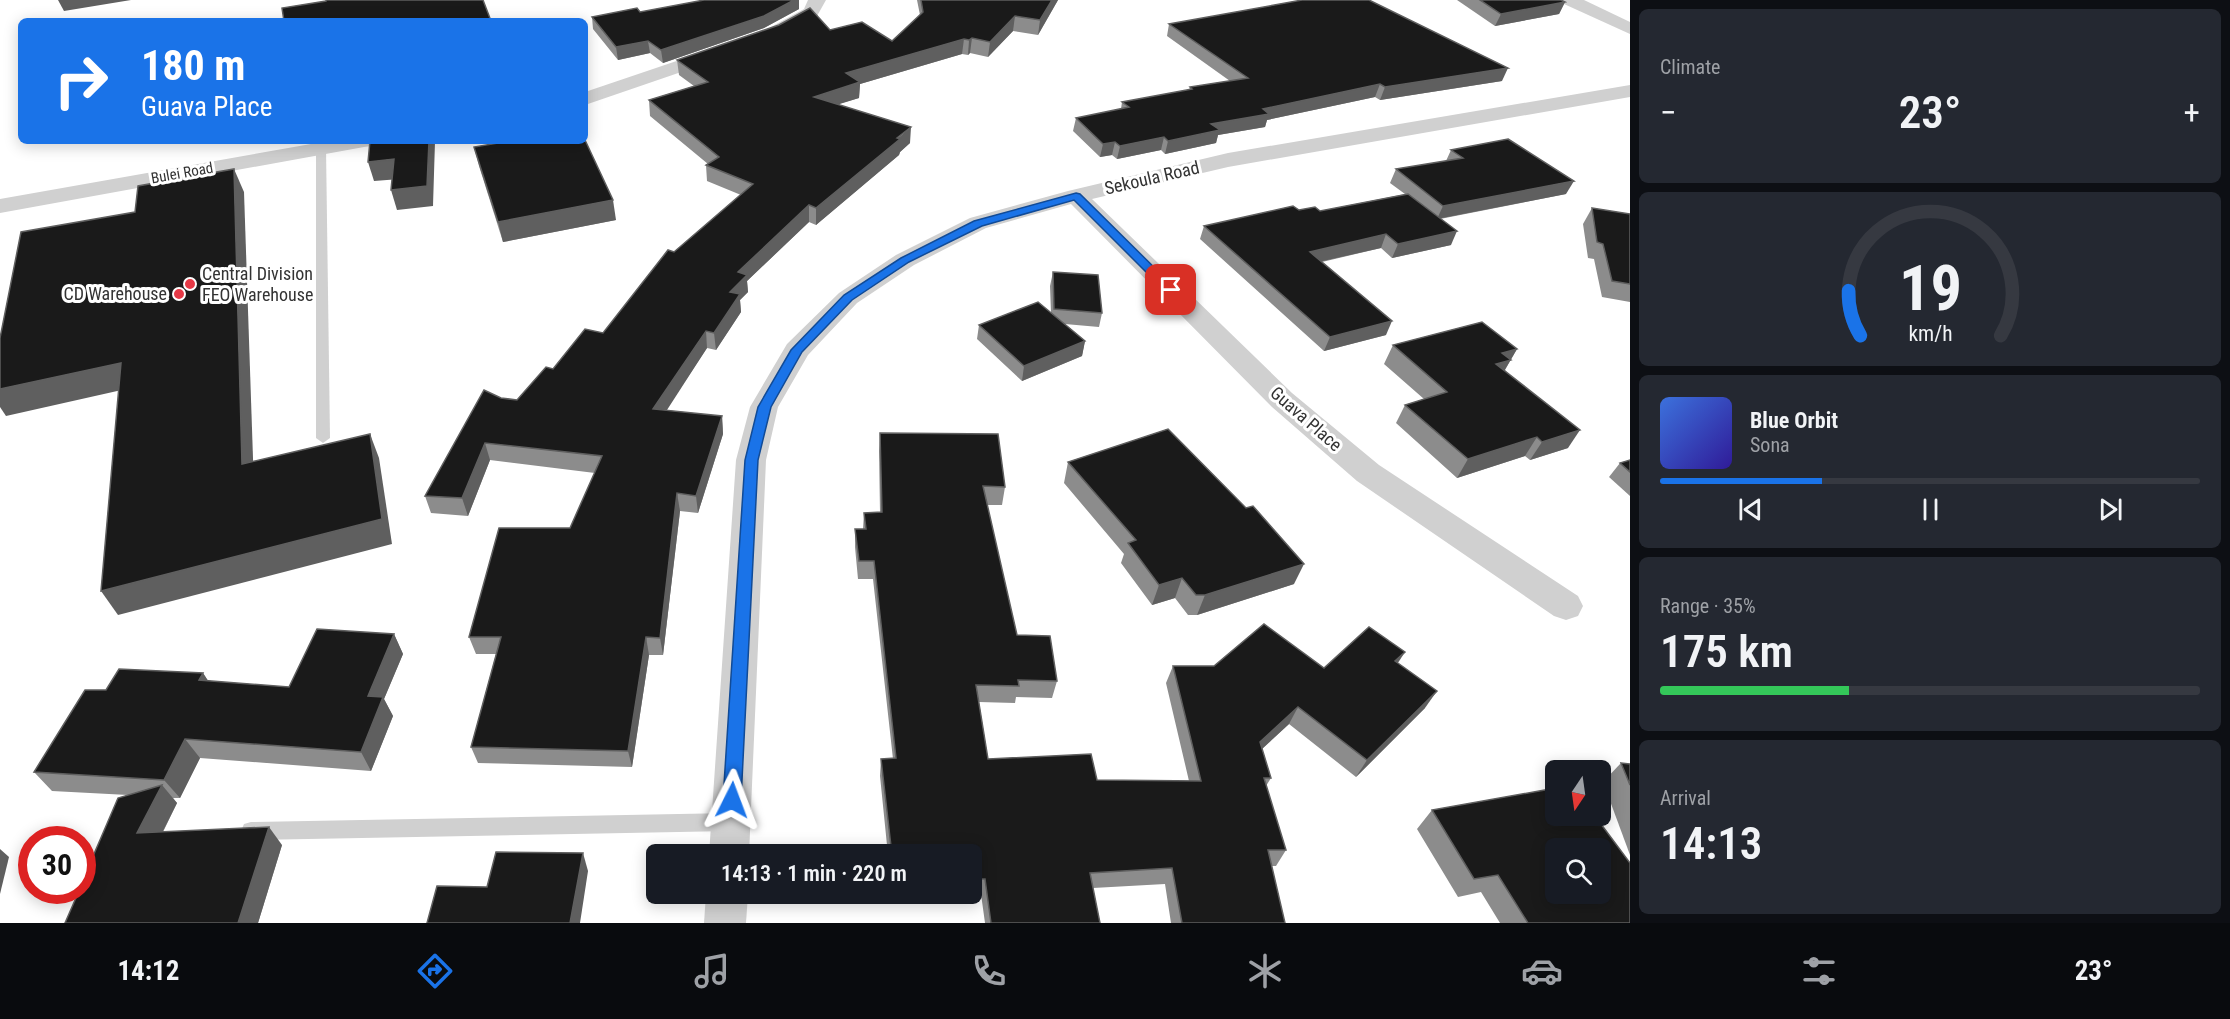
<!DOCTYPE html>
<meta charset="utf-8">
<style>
:root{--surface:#171b24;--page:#242831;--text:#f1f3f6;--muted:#9ea1a6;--line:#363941;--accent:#1a73e8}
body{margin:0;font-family:"Roboto Condensed",sans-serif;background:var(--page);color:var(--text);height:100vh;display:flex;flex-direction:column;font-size:22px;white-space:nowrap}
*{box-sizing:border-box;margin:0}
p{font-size:20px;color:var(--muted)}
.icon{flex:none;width:33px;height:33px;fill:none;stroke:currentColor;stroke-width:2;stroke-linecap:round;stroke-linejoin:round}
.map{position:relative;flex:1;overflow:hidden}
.details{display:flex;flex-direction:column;gap:9px;padding:9px;background:#0d0f14;width:600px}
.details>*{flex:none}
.guide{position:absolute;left:18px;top:18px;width:570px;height:126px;border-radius:9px;box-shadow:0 3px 15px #0003;background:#1a73e8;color:#fff;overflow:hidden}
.needle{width:39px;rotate:193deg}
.fabs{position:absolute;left:1545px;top:760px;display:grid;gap:12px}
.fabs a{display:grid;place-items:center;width:66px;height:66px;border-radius:9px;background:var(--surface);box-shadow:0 3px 15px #0003;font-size:30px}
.speed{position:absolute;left:18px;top:826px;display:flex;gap:12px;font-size:30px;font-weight:700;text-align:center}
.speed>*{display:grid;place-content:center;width:78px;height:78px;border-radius:50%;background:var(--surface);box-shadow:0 3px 15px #0003;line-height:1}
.speed .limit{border:9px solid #d22;background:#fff;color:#111}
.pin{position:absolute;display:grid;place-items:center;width:51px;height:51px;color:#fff;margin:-26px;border-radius:12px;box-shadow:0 3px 9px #0006}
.me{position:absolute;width:66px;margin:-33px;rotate:3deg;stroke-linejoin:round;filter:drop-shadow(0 0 4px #0008)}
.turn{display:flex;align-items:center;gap:21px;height:126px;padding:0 24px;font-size:27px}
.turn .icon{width:78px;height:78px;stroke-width:2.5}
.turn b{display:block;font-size:42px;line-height:51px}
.big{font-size:45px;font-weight:600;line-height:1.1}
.details .tile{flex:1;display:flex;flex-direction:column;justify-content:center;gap:9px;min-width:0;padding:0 21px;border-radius:9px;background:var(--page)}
.details .dial{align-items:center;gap:0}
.dial svg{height:156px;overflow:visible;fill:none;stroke:var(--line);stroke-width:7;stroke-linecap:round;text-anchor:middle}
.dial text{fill:var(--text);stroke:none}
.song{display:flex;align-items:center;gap:18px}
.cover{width:72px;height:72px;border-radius:9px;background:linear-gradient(135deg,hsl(220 70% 55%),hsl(250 70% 35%))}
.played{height:6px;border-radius:3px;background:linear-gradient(90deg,var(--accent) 30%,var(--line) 30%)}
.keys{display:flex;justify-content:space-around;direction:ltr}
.heat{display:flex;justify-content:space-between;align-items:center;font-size:33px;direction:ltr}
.charge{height:9px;border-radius:4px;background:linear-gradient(90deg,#34c759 35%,var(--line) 0)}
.trip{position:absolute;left:646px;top:844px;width:336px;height:60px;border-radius:9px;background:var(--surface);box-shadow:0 3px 15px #0003;font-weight:600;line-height:60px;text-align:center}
.dock{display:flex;height:96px;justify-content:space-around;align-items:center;background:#090b0e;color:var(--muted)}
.dock .icon{width:42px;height:42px}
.dock .active{color:var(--accent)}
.dock b{font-size:27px;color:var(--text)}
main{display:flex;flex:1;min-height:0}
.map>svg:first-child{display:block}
</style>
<main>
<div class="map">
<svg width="1630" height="923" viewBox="0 0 1630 923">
<rect width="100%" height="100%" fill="#fff"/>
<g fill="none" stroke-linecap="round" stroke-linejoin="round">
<g fill="#d0d0d0" fill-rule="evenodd">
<polygon points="321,145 326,148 330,438 323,443 316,438 316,148"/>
<polygon points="731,813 738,815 741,822 738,829 731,831 251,840 244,838 241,831 244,824 251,822"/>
</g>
<g fill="#d0d0d0" fill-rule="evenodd">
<polygon points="808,0 826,0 817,16 783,35 771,35 768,31 771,27 804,9"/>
<polygon points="1561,0 1584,0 1630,22 1630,34 1564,4"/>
<polygon points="715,48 722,50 724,54 722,58 585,105 585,92"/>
<polygon points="1630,85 1630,97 1228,167 1092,199 1292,393 1379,465 1578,596 1583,606 1578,616 1566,620 1554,616 1357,481 1272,407 1071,204 986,228 914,265 857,303 808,355 778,407 766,460 749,855 709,855 736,460 750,407 787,344 839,293 896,255 970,218 1068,191 1228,153"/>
<polygon points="328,141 375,141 372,146 364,147 0,213 0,199"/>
<polygon points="706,894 748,894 746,923 704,923"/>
</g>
</g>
<g fill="#8c8c8c">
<polygon points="704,0 799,0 799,9 764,28 663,63 650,53 618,60 593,29 592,17 640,12"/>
<polygon points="917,0 1058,0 1038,35 1013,31 988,57 970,53 968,55 962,54 860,84 859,98 838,104 910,143 900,152 899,155 816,225 809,222 747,281 748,292 740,300 741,312 716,350 707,348 666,410 722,416 723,434 698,513 680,511 663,655 649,655 632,767 478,763 471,747 496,654 476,654 469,637 570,528 595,473 490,460 468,516 431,513 425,496 501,398 517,400 553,369 603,333 674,252 741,195 707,181 706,165 708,164 650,116 649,100 694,86 679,75 677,60 830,30 892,41 920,15"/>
<polygon points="1457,0 1561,0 1565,2 1559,14 1495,26"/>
<polygon points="1169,24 1502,81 1380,100 1375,97 1267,120 1265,127 1218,135 1216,143 1165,154 1161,150 1117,159 1112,155 1100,157 1073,131 1076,118 1121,109 1122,102 1189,90 1190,87 1230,81 1167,36"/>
<polygon points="474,147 616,220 503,242 479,166"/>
<polygon points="1451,150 1566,194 1440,219 1451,245 1392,258 1381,248 1322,262 1386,335 1324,351 1200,239 1204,226 1299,210 1320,211 1405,194 1390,183 1396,169 1446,161"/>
<polygon points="1592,208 1630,214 1630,302 1602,297 1594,259 1588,258 1583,224"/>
<polygon points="1053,272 1102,313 1099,327 1065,324 1085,341 1082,356 1022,381 977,339 979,325 1051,313 1050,286"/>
<polygon points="1393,345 1517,349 1505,370 1568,448 1530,460 1525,456 1457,478 1396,423 1405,405 1424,399 1384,364"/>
<polygon points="880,433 1005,487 1002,505 987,505 1017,635 1057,681 1052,698 1016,697 1015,703 979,702 988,759 1097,780 1189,781 1166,683 1173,666 1324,668 1398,664 1425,708 1356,777 1289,724 1262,749 1271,778 1266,786 1286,850 1276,866 1271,866 1285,923 1171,923 1165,884 1093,888 1100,923 985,923 981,894 893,899 892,894 972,894 972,855 888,855 880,776 881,759 893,759 873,579 858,579 855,547 855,529 863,529 864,513 880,512 879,451"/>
<polygon points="1630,460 1630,496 1609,477 1620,463"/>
<polygon points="1068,462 1294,584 1197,615 1188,615 1175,598 1152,605 1121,563 1124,554 1064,483"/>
<polygon points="394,634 403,654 384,699 393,716 371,771 200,758 180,798 173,798 177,803 163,832 282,845 258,923 65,923 128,795 52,791 34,772 106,690 203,673 208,681 289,687"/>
<polygon points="1621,763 1630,764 1630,855 1603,782"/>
<polygon points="1432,810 1630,923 1500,923 1481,892 1458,897 1417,829"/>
</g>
<g fill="#5f5f5f">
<polygon points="58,0 131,0 64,11"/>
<polygon points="794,0 799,0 799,9 764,28 663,63 661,50"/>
<polygon points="1052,0 1058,0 1038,35 1040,20"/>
<polygon points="1565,2 1559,14 1495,26 1501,14"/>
<polygon points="1015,16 1013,31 988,57 990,42"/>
<polygon points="972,38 970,53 968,55 969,40"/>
<polygon points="964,39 962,54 860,84 859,98 814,112 814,97 846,73"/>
<polygon points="648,41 650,53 618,60 616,47"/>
<polygon points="1508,68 1502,81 1380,100 1385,87"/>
<polygon points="1380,84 1375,97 1267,120 1265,127 1218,135 1216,143 1165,154 1168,141 1211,124 1263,109"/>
<polygon points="911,127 910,143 900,152 899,155 816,225 816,208"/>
<polygon points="1164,137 1161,150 1117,159 1120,146"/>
<polygon points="429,141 435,141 433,206 397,210 391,190"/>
<polygon points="1115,142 1112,155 1100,157 1103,144"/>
<polygon points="394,159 400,179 374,181 368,162"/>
<polygon points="234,169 244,192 254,488 242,464"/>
<polygon points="1574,181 1566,194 1437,219 1443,206"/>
<polygon points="613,200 616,220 503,242 498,222"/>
<polygon points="809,205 809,222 747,281 748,292 740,300 741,312 716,350 714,333 738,272"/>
<polygon points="1457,231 1451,245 1392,258 1398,244"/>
<polygon points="1386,234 1381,248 1305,265 1310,252"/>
<polygon points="1392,321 1386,335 1324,351 1330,337"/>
<polygon points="706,331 707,348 656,427 653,409"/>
<polygon points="1085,341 1082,356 1022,381 1024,366"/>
<polygon points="1517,349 1500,378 1486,382 1502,353"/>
<polygon points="121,363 135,387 6,416 0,407 0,389"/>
<polygon points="722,416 723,434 698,513 696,496"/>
<polygon points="1580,430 1568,448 1530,460 1542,442"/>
<polygon points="370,434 379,458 392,544 118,615 101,591"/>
<polygon points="1537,437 1525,456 1457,478 1468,459"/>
<polygon points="485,443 490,460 468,516 462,498"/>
<polygon points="677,493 680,511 663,655 660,638"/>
<polygon points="1304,564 1294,584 1197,615 1205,595"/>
<polygon points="1182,578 1175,598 1152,605 1159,585"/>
<polygon points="394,634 403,654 384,699 393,716 371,771 361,752 368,696"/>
<polygon points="646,637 649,655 632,767 628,751"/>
<polygon points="1405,652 1394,669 1395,661"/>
<polygon points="203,673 216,693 199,680"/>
<polygon points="1437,691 1425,708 1356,777 1367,760"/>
<polygon points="1298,707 1289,724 1251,759 1260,742"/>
<polygon points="185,739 200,758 180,798 164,780"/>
<polygon points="162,785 177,803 153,851 137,833"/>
<polygon points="269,827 282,845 258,923 238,923"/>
<polygon points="0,849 9,857 0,894"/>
<polygon points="583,853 588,871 580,923 570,923"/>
</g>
<g fill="#1a1a1a" stroke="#5f5f5f" stroke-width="1.5" fill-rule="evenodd">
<polygon points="326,0 483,0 491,21 434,21 433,20 433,21 284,21 282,8 326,1"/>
<polygon points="704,0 794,0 764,16 661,50 648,41 616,47 592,17 637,8 640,12"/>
<polygon points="921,0 1052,0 1040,20 1015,16 990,42 972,38 969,40 964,39 846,73 860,82 814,97 911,127 897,138 900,139 816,208 809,205 738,272 747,275 730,292 740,294 714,333 706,331 653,409 722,416 696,496 677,493 660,638 646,637 628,751 471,747 501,637 469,637 499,528 570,528 602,456 485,443 462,498 425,496 484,390 501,398 517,400 546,367 553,369 585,329 603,333 668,250 674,252 753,184 706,165 719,157 649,100 708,82 677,60 779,25 810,8 830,30 862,22 892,41 923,12"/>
<polygon points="1302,0 1369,0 1508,68 1385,87 1380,84 1263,109 1269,114 1211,124 1220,130 1168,141 1164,137 1120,146 1115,142 1103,144 1076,118 1129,107 1122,102 1192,89 1190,87 1248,78 1169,24"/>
<polygon points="1480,0 1561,0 1565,2 1501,14"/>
<polygon points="1508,139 1574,181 1443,206 1396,169 1463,158 1451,150"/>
<polygon points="585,140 613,200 498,222 474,147 510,141 585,141"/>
<polygon points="370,141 429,141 427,186 391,190 394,159 368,162"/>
<polygon points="234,169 242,464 370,434 382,519 101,591 121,363 0,389 0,338 21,232 135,212 138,186"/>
<polygon points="1408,194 1457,231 1398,244 1386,234 1310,252 1392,321 1330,337 1204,226 1293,206 1299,210 1315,207 1320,211"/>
<polygon points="1592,208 1630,214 1630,284 1612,281 1603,244 1597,242"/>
<polygon points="1053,272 1098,275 1102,313 1054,309"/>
<polygon points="1038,302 1085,341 1024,366 979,325"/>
<polygon points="1482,322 1517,349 1502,353 1511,360 1496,364 1580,430 1542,442 1537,437 1468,459 1405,405 1447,392 1393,345"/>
<polygon points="1168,429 1246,508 1253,506 1304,564 1205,595 1196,595 1182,578 1159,585 1128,543 1136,540 1068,462"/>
<polygon points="880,433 998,434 1005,487 983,486 1017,635 1050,636 1057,681 1018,680 1019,686 976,685 988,759 1091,754 1097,780 1201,781 1173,666 1214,666 1264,624 1324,668 1369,627 1405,652 1395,661 1437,691 1367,760 1298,707 1260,742 1271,778 1264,778 1286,850 1268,850 1285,923 1182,923 1172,868 1090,873 1100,923 991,923 985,879 972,879 972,855 892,855 881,759 896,758 874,561 859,561 855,529 866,529 864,513 882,512"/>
<polygon points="1630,460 1630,472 1620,463"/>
<polygon points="317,629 394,634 368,696 383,697 361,752 185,739 164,780 34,772 85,690 106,690 119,669 203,673 199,680 289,687"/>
<polygon points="1621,763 1630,764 1630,785"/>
<polygon points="162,785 137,833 269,827 238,923 65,923 79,891 82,891 82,882 118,798"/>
<path d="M1556,788V816H1595L1630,863V923H1528L1498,875L1474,879L1432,810ZM1556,849H1600V894H1556Z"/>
<polygon points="496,852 583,853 570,923 427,923 437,886 487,887"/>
</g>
<polygon fill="#1a73e8" stroke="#114b97" stroke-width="1.5" points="1076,193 1080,194 1175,288 1175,293 1167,293 1074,200 982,226 909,262 852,300 802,352 771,407 758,460 741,800 738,805 732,808 726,805 723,800 745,460 758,407 791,350 844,295 901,258 974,221"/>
<g fill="#e63946" stroke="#fff" stroke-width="2">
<circle cx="190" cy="284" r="6"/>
<circle cx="179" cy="294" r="6"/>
</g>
<g text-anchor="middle" stroke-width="6" stroke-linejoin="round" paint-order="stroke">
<g font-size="15" fill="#333" stroke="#fff">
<text transform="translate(182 173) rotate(-10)" y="5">Bulei Road</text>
</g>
<g font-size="18" fill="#333" stroke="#fff">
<text transform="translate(1152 178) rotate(-13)" y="6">Sekoula Road</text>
<text transform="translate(1306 419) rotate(41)" y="6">Guava Place</text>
</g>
<g font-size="18" fill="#333" stroke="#fff" text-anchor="start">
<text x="202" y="280">Central Division<tspan x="202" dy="21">FEO Warehouse</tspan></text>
<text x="167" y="300" text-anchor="end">CD Warehouse</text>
</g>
</g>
</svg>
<div class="fabs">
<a><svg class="needle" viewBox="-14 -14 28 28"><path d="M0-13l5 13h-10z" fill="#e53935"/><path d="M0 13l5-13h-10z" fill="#9ea1a6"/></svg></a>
<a><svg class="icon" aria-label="search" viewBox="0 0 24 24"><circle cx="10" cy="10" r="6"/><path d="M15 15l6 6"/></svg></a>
</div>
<div class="speed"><div class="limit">30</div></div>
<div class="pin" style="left:1171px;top:290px;background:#d93025"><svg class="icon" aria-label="arrive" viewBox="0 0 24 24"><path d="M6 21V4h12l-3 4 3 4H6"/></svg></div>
<svg class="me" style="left:732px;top:800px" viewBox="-20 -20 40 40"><path d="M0-17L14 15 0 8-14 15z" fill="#1a73e8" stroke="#fff" stroke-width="4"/></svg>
<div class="trip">14:13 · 1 min · 220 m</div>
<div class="guide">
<div class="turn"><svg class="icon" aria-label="right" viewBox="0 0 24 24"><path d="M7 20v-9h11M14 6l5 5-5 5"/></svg><div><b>180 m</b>Guava Place</div></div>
</div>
</div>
<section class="details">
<div class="tile"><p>Climate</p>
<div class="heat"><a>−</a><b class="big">23°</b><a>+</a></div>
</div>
<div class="tile dial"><svg viewBox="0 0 100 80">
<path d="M14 69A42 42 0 1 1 86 69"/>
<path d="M14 69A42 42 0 0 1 8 46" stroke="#1a73e8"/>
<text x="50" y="56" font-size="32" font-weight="700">19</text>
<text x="50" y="72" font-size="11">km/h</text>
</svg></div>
<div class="tile">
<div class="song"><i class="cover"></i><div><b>Blue Orbit</b><p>Sona</p></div></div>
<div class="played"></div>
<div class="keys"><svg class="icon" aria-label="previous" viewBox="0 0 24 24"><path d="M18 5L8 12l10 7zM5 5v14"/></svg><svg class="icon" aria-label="pause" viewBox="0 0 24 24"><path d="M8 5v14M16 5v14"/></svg><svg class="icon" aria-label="next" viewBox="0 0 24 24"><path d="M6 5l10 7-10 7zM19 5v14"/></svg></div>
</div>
<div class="tile"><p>Range · 35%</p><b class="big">175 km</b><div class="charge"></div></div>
<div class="tile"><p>Arrival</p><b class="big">14:13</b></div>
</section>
</main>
<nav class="dock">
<b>14:12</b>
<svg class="icon active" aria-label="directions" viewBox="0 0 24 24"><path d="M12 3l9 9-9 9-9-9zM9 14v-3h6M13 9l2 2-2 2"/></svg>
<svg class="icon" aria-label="music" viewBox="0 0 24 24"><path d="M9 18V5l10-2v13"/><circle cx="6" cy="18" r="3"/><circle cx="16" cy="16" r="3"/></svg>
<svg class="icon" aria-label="phone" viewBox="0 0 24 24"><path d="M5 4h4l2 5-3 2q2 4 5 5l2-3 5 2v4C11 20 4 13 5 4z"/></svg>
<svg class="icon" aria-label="climate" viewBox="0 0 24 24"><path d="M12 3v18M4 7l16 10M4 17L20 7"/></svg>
<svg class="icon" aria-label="car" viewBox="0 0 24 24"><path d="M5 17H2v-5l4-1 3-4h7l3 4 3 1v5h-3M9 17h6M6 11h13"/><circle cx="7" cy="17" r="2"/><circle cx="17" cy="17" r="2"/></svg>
<svg class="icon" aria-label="filters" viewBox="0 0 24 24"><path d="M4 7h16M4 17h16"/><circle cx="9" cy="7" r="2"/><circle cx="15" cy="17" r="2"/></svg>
<b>23°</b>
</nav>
